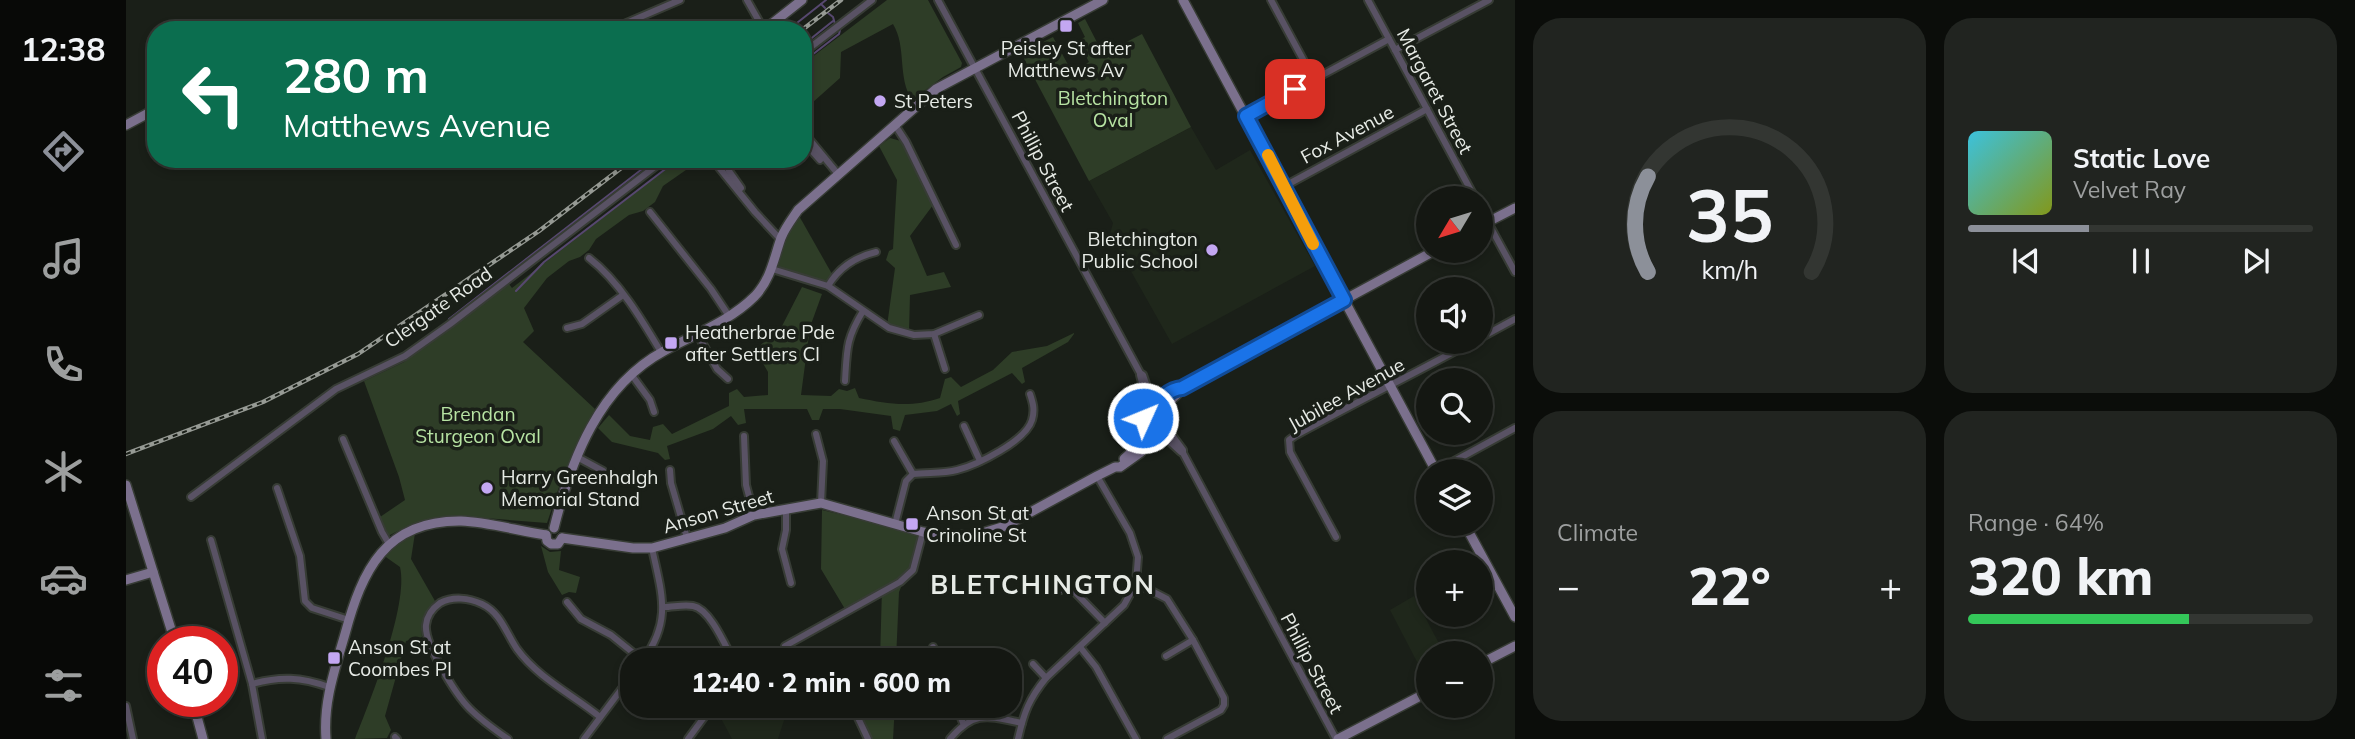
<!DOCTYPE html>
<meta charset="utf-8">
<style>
:root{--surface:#141712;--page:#212420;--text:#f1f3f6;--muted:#9d9f9f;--line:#333632;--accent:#8c9099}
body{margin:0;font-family:Mulish,sans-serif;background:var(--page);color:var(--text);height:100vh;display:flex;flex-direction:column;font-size:26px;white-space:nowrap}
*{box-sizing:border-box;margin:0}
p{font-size:23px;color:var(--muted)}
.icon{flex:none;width:38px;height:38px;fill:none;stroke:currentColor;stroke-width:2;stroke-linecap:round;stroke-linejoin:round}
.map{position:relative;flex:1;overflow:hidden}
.details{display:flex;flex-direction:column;gap:18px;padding:18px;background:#0b0d0a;width:840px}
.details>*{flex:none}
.top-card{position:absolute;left:21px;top:21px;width:665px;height:147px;border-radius:28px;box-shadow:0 4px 10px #0003,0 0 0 2px var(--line);background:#0b6e4f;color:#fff;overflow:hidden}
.needle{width:46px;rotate:232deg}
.buttons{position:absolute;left:1290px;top:186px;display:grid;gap:14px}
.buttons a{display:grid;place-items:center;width:77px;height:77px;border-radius:50%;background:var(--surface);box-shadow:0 4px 10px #0003,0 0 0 2px var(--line);font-size:35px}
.speed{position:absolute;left:21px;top:626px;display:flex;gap:14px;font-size:35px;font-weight:700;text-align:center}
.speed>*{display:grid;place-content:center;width:91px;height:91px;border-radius:50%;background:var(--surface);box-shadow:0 4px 10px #0003,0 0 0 2px var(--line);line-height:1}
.speed .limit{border:10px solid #d22;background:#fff;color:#111}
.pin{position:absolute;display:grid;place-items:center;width:60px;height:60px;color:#fff;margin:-30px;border-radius:14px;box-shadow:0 4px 10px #0006}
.me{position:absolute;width:77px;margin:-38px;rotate:46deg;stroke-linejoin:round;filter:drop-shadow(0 0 5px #0008)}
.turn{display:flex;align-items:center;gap:24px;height:147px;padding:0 21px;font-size:32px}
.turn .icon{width:91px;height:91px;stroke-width:2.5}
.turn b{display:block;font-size:49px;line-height:60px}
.big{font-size:52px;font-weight:800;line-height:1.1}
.details .card{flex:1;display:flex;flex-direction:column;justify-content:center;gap:10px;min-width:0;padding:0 24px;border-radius:28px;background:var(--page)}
.details .dial{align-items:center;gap:0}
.dial svg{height:182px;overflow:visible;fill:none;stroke:var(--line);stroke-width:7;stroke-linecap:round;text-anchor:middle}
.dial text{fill:var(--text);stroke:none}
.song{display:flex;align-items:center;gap:21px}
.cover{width:84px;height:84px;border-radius:10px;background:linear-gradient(135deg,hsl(190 70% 55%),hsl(70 70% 35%))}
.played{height:7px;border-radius:4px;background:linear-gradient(90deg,var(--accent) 35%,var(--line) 35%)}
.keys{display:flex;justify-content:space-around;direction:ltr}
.heat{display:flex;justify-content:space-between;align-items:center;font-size:38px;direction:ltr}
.charge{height:10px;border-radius:5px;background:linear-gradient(90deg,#34c759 64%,var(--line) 0)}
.details .tiles{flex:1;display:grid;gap:18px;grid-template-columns:repeat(2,1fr)}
.trip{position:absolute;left:494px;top:648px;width:402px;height:70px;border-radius:28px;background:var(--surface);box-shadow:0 4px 10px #0003,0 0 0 2px var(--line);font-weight:800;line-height:70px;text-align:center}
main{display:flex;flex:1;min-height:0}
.menu{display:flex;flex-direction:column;width:126px;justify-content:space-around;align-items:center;background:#080907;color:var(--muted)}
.menu .icon{width:49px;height:49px}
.menu .current{color:var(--accent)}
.menu b{font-size:32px;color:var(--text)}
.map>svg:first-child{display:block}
</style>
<main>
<nav class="menu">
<b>12:38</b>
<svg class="icon current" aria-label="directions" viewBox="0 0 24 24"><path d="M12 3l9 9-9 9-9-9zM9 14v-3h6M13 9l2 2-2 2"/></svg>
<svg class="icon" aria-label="music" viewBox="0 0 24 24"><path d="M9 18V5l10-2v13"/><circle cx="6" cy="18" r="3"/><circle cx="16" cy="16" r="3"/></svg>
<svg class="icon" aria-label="phone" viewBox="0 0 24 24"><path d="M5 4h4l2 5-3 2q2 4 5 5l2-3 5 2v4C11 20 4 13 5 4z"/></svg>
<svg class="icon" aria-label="climate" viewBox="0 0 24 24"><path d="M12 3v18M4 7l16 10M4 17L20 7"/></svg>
<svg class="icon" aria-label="car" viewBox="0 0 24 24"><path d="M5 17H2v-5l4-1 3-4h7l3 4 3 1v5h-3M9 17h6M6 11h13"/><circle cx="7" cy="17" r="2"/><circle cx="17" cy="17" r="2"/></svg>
<svg class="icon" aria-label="filters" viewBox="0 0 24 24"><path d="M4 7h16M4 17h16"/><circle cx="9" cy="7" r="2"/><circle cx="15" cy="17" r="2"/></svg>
</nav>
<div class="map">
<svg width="1389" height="739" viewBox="0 0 1389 739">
<rect width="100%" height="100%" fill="#1a1f18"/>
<g fill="#1f271b">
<polygon points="1065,127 1090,170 1124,150 1189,266 1046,344 984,234 987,223 963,181"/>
<polygon points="1288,596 1318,653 1302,653 1302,678 1300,679 1264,610"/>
<polygon points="593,705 663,705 652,739 606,739 590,709"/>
</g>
<g fill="#2e3d27">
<path d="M761,0H802L836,63L835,67L817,77L786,100C771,77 781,47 767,24L715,52L714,78L677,111V64Z"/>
<polygon points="959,19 977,54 1016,34 1065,127 963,181 895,53 927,37 946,72 963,62 952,41 959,37 952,23"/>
<polygon points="764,138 775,141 807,205 784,236 801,276 818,272 825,287 784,295 783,332 761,326 769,268 760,260 763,251 767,249 771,180 753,146"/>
<polygon points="553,159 588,159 570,163 537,186 529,202 517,211 503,215 470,239 463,250 454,257 443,261 421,278 398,308 408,331 397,342 469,409 437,475 421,523 346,517 286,524 262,536 254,517 279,500 273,477 238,381 278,362 383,284 386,288"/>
<polygon points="672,214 706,274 699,283 650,266 659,238"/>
<path d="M676,287L696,294L684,327L675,395L705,396L713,389L721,391L729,388L733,398C762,404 785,408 814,398L819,379L825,377L835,387L867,370L886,352L921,346L948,333V334L942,342L896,368L899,382L896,384L886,373L832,401L834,414L831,416L825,404L811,411L779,415L774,431L767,429L765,416L714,409H697L693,420H686L681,409H618L620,423L612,425L605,416L587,429L541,446L544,459L539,460L532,453L486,442L472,428L483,415L504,436L524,440L527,427L537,424L546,434L603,406V393L611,389L618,397L642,395V372L629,350L656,326Z"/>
<polygon points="696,510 793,533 783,569 773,592 770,660 754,660 756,588 719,609 695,569"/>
<path d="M289,533L285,559L309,601C298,612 295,622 296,637L280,641L259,716L265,730L261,738L229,739C244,701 283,605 274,567L257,555L273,542Z"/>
<polygon points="415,546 424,552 435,551 433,570 454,577 450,593 443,592 436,595 422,572"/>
<polygon points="734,705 769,705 767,739 745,739 733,716"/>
</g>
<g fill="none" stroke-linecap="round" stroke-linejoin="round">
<g stroke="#574870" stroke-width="2">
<polyline points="699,8 695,4 700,0"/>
<polyline points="702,13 707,17 709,24"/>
<polyline points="662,30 695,4"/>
<polyline points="677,45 707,21"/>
<polyline points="677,62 713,34 714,30"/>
<polyline points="390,291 418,262 542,167 547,159"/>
<polyline points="323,319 529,159"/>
</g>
<g stroke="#373c35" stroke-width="10">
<g id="street">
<polyline points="621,0 638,30"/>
<polyline points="812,0 1014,373 1017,375 1027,404 1027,409"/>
<polyline points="1145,0 1187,78"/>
<polyline points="1242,0 1349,198"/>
<polyline points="484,30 554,0"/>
<polyline points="1269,50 1363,0"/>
<polyline points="677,53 746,0"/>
<polyline points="1120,116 1263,39"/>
<polyline points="769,125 780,142 830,245"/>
<polyline points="677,126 683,139 712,174"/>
<polyline points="677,141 694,160"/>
<polyline points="592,159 591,165 629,212 655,240"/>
<polyline points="601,159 603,171 615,188"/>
<polyline points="248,163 251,159"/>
<polyline points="1157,187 1301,109"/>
<polyline points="1354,208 1389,272"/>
<polyline points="524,212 585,289 603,316"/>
<path d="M463,258C493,281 516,320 535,352"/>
<polyline points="646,269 702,286 763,328 788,335 808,334 853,315"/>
<path d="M702,286C712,269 729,257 750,252"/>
<polyline points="441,328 456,324 497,295"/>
<polyline points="808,334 819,369"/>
<polyline points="572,335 591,369 602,379"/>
<polyline points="1354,338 1389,319"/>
<polyline points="505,374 524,400 528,412"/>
<polyline points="1014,375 1020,398 1019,414"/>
<path d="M719,381C721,349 720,339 737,311"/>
<polyline points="1037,423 1057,450 1057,453 1210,739"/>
<polyline points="838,426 854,461"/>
<polyline points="1031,430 1055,452"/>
<polyline points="690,434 697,461 695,503"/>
<polyline points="618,436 620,485 628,515"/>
<polyline points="217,439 256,532 263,544"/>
<polyline points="768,441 787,474"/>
<polyline points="1024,442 1044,440"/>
<polyline points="451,457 477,471"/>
<polyline points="544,470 545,483 561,538"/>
<polyline points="1310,471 1389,428"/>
<polyline points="151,488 174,556 179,601 186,608 223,620"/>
<polyline points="65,497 210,389 279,356 324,324 539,159"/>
<polyline points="660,510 660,530 656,549 665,583"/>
<path d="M769,524L780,481L787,474C801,472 817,474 831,470C851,465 900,441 906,420C909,410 907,403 904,394"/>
<path d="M1210,537L1164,452L1163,440L1170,435C1229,403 1289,373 1348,341"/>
<polyline points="85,540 126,684 136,739"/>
<polyline points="1010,583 1041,599 1067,640 1098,698 1098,705 1095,710 1041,739"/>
<polyline points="930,592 943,586 979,623"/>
<polyline points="441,602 455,619 485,635 516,660"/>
<path d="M538,607C547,607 558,604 567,606C584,609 599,645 607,660"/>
<polyline points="659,646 774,582 787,570 797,532"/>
<polyline points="807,647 811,660"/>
<polyline points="954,647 970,667 1010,739"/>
<polyline points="1040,656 1067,640"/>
<path d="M517,660C547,620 535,592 526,548"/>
<polyline points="907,664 920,678"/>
<path d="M126,684C154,676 175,677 203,687"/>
<polyline points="726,705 742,739"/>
<polyline points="830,705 837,723"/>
<polyline points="0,706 7,739"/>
<polyline points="269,737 271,739"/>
<path d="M382,739C369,730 355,720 344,709C330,695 298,644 300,625C301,615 307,608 314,603C327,596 343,598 356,604C375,613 380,633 391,649C412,678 447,695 474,717"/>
<polyline points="458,739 506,675"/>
<polyline points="562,739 587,705"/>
<path d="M824,739C848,710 862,716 896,723"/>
<path d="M892,739C898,712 903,699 920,678L998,605L1010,583L1012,557L1004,533L971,476"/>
</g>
</g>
<g stroke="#373c35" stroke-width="12">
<g id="secondary">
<polyline points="1057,0 1310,471"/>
<polyline points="638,30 676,0"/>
<polyline points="0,125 30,109"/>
<polyline points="1354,226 1389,208"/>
<path d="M1028,411C1032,399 1044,389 1056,388L1310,250"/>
<polyline points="1026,431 1031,430 1036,426 1037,408 1053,392"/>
<path d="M998,459C1006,452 1017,442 1018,431C1018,424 1016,421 1019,414L1028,411L1036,415"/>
<polyline points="0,485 49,642"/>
<polyline points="1338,523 1389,617"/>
<path d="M428,528C445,460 473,386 538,351C569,334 604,321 629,296C645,279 648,258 655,238C659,228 666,219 672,210L810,89L977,0"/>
<polyline points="420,535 421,541 425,544 432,544 436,538"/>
<polyline points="436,538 507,548 526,548 599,528 628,515 695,503 797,532 823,536 850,535 879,526 971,476 989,467 994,467 1015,452 1029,435 1029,431"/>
<polyline points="0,580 27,572"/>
<polyline points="1354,664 1389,646"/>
<polyline points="67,702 77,739"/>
<path d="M200,739C197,702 209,669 219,634C236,571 259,520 335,521C363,522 392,531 420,535"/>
<polyline points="1212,739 1302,692"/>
</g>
</g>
<use href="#street" stroke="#595264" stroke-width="6"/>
<use href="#secondary" stroke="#7b708d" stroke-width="9"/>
<g stroke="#969a94" stroke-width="4.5">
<g id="rail">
<polyline points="676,30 715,0"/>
<polyline points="0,454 137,402 232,354 413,231 507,159"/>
</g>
</g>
<use href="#rail" stroke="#1a1f18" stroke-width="2" stroke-dasharray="5" stroke-linecap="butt"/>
</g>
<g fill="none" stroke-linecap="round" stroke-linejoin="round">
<g stroke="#114b97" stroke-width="18">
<path id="route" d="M1017,418L1020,413L1028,411C1032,399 1044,389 1056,388L1218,300L1120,116L1169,89"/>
</g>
<use href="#route" stroke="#1a73e8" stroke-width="12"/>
<polyline stroke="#f59e0b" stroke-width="12" points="1142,155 1187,244"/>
</g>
<g fill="#c3a7f2" stroke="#1a1f18" stroke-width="2.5">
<rect x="933" y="19" width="14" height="14" rx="3.5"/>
<circle cx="754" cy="101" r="7"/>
<circle cx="1086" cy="250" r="7"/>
<rect x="538" y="336" width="14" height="14" rx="3.5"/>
<circle cx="361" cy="488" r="7"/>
<rect x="779" y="517" width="14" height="14" rx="3.5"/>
<rect x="201" y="651" width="14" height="14" rx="3.5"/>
</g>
<g text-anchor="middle" stroke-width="7" stroke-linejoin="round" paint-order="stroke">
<g font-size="19" fill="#e7ebe6" stroke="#1a1f18" text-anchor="start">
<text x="940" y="55" text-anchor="middle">Peisley St after<tspan x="940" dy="22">Matthews Av</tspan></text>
<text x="768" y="108">St Peters</text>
<text x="1072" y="246" text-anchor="end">Bletchington<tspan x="1072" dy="22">Public School</tspan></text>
<text x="559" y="339">Heatherbrae Pde<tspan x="559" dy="22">after Settlers Cl</tspan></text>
<text x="375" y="484">Harry Greenhalgh<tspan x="375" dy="22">Memorial Stand</tspan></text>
<text x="800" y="520">Anson St at<tspan x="800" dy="22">Crinoline St</tspan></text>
<text x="222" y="654">Anson St at<tspan x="222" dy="22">Coombes Pl</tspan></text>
</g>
<g font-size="19" fill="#e7ebe6" stroke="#1a1f18">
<text transform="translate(1309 91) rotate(62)" y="7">Margaret Street</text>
<text transform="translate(1221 134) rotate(-28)" y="7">Fox Avenue</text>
<text transform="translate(917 161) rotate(62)" y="7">Phillip Street</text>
<text transform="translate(312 307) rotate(-35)" y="7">Clergate Road</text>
<text transform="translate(1220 394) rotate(-29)" y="7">Jubilee Avenue</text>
<text transform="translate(592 511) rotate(-16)" y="7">Anson Street</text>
<text transform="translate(1186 663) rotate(62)" y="7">Phillip Street</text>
</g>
<g font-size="19" fill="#b7e3a3" stroke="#1a1f18">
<text x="987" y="105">Bletchington<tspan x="987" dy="22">Oval</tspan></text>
<text x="352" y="421">Brendan<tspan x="352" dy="22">Sturgeon Oval</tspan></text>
</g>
<g font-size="26" font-weight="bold" letter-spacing="2" fill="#e7ebe6" stroke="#1a1f18">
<text x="917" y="594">BLETCHINGTON</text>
</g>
</g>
</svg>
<div class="buttons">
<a><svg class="needle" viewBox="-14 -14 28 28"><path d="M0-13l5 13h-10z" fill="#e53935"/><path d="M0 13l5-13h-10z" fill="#9d9f9f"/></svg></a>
<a><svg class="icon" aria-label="sound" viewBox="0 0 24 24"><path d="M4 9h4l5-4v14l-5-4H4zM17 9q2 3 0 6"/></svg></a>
<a><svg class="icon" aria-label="search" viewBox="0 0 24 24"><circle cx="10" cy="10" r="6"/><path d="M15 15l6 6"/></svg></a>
<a><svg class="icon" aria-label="layers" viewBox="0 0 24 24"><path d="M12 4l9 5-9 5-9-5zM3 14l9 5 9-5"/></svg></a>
<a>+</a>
<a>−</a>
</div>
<div class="speed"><div class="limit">40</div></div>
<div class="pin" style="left:1169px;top:89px;background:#d93025"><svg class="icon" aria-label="arrive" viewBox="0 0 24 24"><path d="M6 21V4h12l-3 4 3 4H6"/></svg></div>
<svg class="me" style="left:1017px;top:418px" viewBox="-20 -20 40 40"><circle r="17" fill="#1a73e8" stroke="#fff" stroke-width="3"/><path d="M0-11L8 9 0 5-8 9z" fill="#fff"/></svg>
<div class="trip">12:40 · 2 min · 600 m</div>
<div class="top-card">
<div class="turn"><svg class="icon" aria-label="left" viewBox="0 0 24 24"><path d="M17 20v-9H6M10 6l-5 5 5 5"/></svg><div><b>280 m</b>Matthews Avenue</div></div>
</div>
</div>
<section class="details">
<div class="tiles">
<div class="card dial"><svg viewBox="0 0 100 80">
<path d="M14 69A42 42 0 1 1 86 69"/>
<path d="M14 69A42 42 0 0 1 14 27" stroke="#8c9099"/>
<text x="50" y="56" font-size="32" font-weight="700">35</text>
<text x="50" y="72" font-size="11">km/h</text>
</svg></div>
<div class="card">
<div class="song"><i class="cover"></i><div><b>Static Love</b><p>Velvet Ray</p></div></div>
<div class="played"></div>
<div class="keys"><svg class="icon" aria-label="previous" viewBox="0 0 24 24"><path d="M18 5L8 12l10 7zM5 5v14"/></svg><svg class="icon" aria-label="pause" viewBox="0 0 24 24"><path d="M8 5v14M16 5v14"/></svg><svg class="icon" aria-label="next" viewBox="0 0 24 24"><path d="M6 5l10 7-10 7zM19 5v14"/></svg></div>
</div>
<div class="card"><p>Climate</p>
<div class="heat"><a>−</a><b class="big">22°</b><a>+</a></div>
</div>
<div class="card"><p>Range · 64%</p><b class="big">320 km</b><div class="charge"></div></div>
</div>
</section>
</main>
